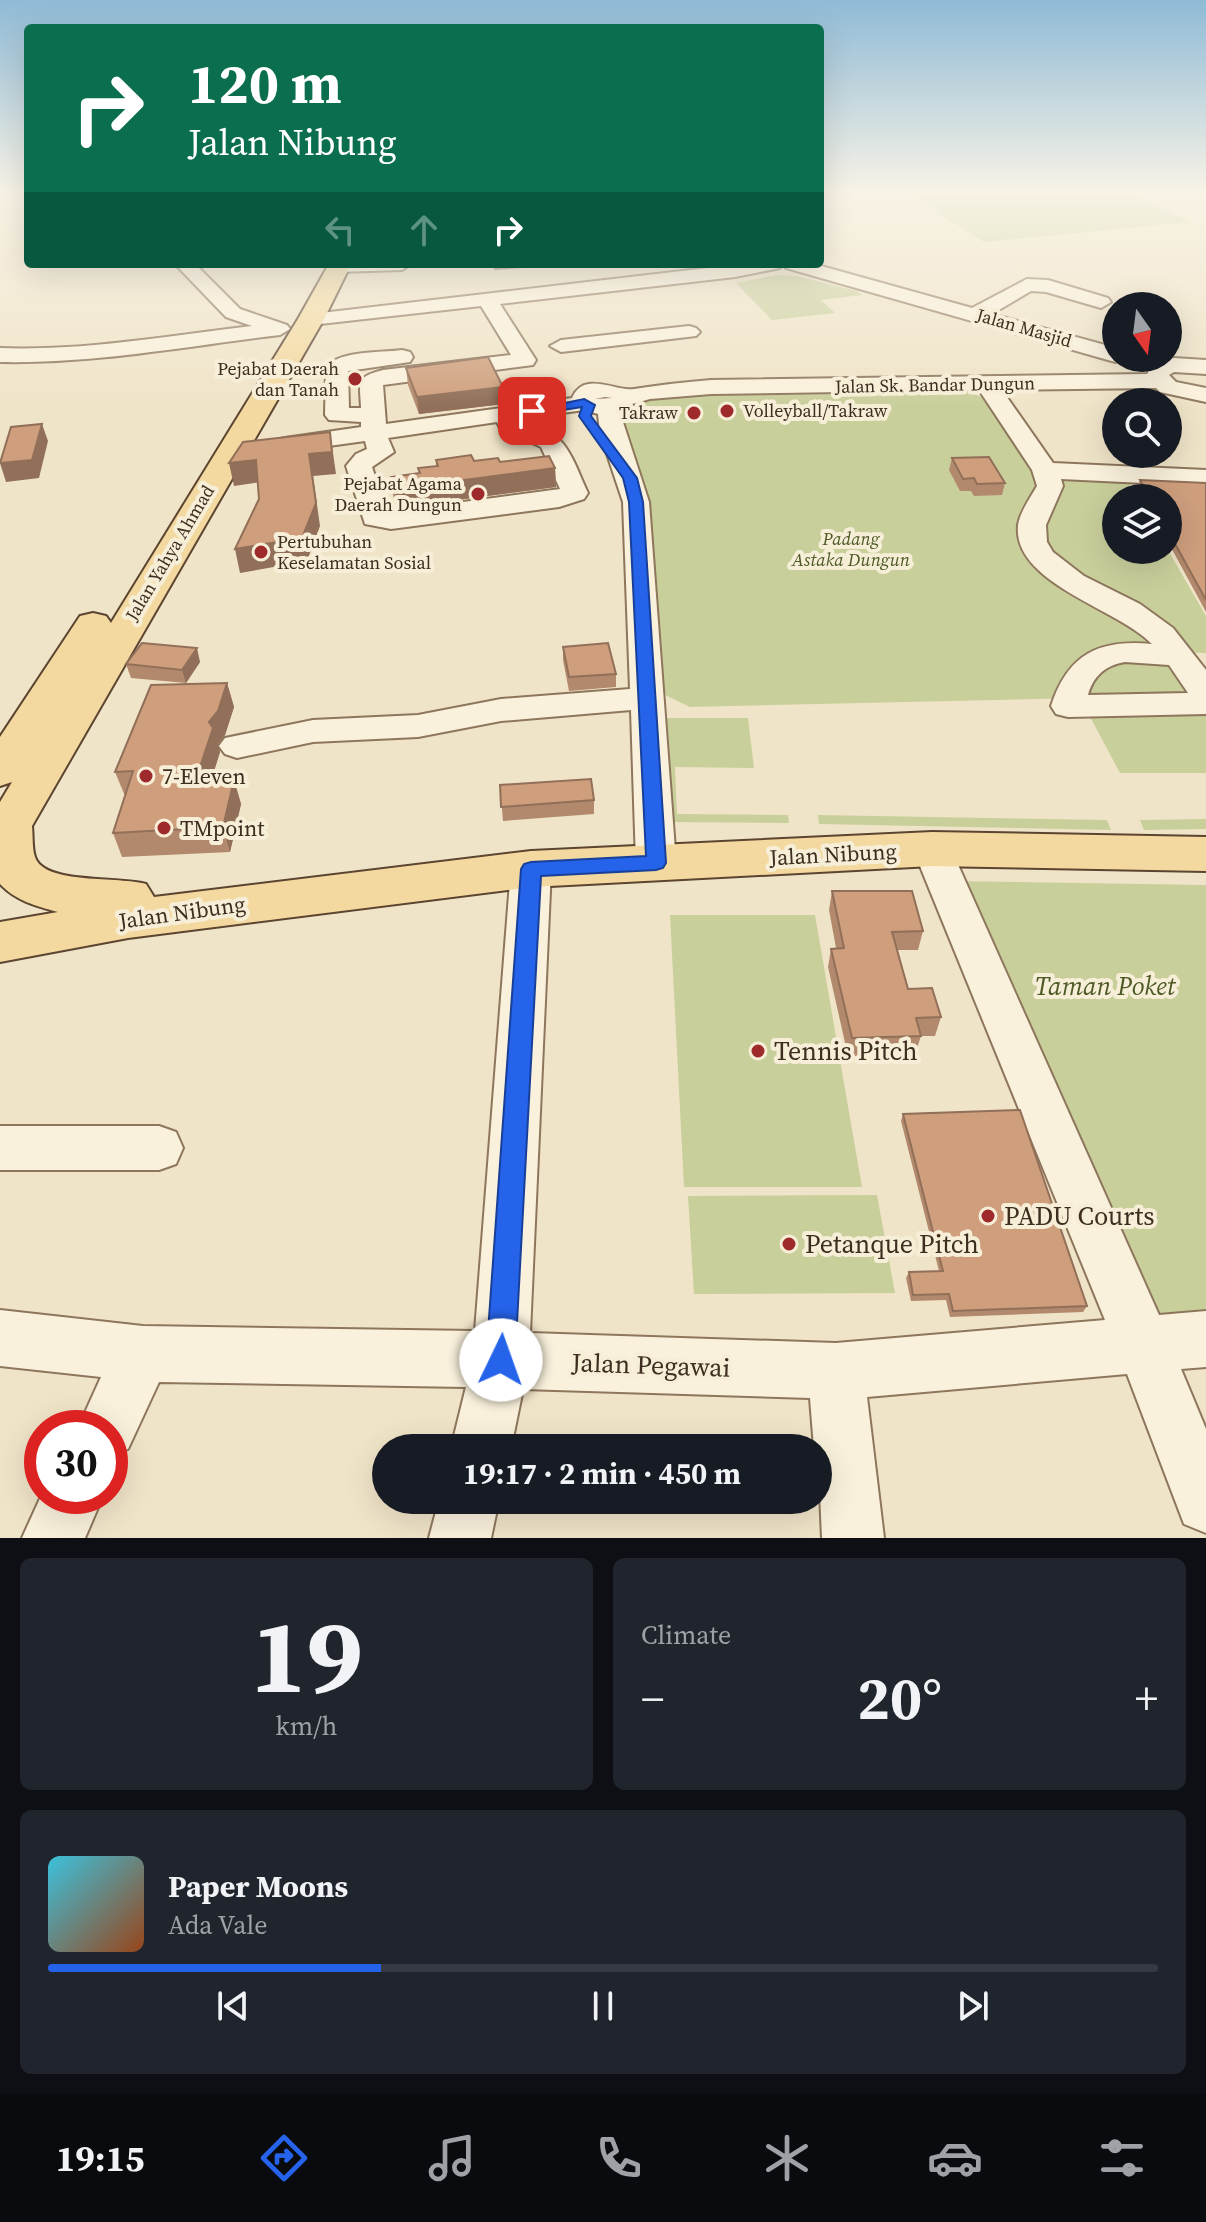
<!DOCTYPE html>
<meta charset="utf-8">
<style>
:root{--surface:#171b24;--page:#20242c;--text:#f1f3f6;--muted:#9ea1a6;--line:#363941;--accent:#2563eb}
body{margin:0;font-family:"Source Serif 4",serif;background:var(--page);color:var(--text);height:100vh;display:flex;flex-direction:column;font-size:30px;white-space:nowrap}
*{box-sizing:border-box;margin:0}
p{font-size:26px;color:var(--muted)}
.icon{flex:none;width:44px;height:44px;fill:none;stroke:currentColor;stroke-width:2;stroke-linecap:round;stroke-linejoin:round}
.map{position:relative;height:1538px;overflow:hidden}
.panel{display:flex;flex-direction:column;gap:20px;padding:20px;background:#0d0f14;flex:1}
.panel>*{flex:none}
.top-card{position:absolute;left:24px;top:24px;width:800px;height:244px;border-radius:8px;box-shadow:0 8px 32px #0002;background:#0b6e4f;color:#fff;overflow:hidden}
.needle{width:52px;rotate:166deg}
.buttons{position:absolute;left:1102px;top:292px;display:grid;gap:16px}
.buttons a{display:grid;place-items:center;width:80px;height:80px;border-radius:50%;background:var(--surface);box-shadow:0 8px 32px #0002;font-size:40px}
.speed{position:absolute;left:24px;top:1410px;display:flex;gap:16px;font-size:40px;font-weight:700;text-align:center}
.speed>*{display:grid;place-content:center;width:104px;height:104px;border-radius:50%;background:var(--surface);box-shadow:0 8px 32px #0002;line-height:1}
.speed .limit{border:12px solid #d22;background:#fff;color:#111}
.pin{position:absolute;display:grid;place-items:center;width:68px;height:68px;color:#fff;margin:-34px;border-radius:16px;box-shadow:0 4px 12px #0006}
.me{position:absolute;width:88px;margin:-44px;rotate:3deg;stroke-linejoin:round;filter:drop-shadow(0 0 6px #0008)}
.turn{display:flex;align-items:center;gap:28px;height:168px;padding:0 32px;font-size:36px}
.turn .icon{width:104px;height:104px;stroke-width:2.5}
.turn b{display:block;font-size:56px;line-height:68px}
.lanes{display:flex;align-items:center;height:76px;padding:0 32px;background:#0003;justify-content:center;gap:40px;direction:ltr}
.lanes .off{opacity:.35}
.big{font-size:60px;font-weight:700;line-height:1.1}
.panel .tile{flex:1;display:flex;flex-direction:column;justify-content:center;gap:12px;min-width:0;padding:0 28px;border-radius:12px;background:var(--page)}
.panel .dial{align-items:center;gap:0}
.dial b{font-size:104px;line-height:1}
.song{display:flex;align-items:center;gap:24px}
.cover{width:96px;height:96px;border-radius:12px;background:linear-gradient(135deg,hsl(190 70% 55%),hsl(20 70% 35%))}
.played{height:8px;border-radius:4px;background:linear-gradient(90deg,var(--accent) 30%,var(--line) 30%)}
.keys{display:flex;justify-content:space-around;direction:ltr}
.heat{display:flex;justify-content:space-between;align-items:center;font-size:44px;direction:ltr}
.panel .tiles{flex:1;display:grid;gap:20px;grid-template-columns:1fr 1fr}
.tile:last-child{grid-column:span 2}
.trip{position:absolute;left:372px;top:1434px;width:460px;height:80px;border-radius:40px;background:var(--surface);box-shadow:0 8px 32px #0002;font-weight:700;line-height:80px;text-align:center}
.dock{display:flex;height:128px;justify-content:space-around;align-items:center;background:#090b0e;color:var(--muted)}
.dock .icon{width:56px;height:56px}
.dock .on{color:var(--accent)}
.dock b{font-size:36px;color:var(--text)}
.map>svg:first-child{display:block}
</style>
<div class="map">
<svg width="1206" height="1538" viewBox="0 0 1206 1538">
<rect width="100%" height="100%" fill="#f0e4c8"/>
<g fill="#c9cf9b">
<polygon points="1131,192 1190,222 984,242 907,193"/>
<polygon points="776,275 796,276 857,291 862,295 821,300 835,313 772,320 736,283"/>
<path d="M959,389L985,398L1039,475L1127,479L1137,498H1116V550H1168L1206,616V653L1168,652L1206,713V773H1120L1080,698L690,707L661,693L648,512L641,475L616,423C622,407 639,401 654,395L900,394L899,390Z"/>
<polygon points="659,718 748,718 754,768 675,767 677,814 788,815 789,823 662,822"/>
<polygon points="818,815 1107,820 1111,830 819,824"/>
<polygon points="1206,819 1206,829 1144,830 1140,820"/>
<polygon points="950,881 1206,885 1206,1332 1145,1337"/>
<polygon points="670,915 815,915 862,1187 684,1187"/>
<polygon points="877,1195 895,1293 694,1294 688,1196"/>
</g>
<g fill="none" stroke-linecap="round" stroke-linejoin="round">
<g stroke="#8d765c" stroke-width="4">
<g id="minor">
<path d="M175,264H195L240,309L287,325L290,329L280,335C188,346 93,364 0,362V348C84,351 168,336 252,326L226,317Z"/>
<polygon points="330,264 411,264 402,270 338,272 331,270"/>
<path d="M742,264H782L780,268L735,277L500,304L536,360L533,365L383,385L386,424L572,398C584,370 616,392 634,389C660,385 685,382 711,380L1147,374L1154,363L1174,358L1206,360V374L1174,372L1169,375L1176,382L1206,388V402L1160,392L1156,388L1002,390L1053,463L1206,470V486L1061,479L1063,486L1046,525L1047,542L1053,552L1084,576L1140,604L1173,628L1206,670V714L1068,717L1056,714L1051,706C1068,654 1099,639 1152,644C1119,609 1012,583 1018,525C1020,512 1030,498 1037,486L1032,470L979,390L711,394L650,399L632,404L621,416L649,502L676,863L670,873L656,877L642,873L636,863L631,710L501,721L418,737L313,742L237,758L225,754L219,746L225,738L313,720L418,715L501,699L630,689L623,502L600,433L598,414L584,410L520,419L523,427C566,425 573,462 588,493L584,499L559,507L391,529L365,524L346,466L356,454L367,449L365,441L285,452L276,450L273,445L276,440L285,438L361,427V422L329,420L325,415L326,367C340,350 381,353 402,350L410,352L413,357L410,362L348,371L349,408H361C360,382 355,377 383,370L511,355L481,306L311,325L301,319L304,315ZM605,397L612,398L595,399ZM497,422L506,440L530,442L541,447L560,489L387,512L372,467L394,452L388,438ZM1125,662L1169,665L1188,693L1088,695C1093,676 1106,665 1125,662Z"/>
<polygon points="784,264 814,264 972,308 1027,279 1048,280 1108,298 1111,302 1101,308 1046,292 1031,291 992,314 1116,348 1116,358 1125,358 1116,362 1108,360 786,268"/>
<polygon points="689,326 696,328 700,332 696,336 561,352 550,346 561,340"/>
<polygon points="932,835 946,839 951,849 1159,1315 1206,1311 1206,1367 1181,1369 1206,1429 1206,1533 1184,1524 1127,1374 867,1397 884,1538 822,1538 818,1448 814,1448 810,1398 523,1389 511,1448 451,1448 466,1387 159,1382 128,1449 110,1456 110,1428 78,1428 101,1377 0,1366 0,1310 143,1326 475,1331 511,869 517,859 531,855 545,859 551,869 530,1333 836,1343 1105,1320 913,849 918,839"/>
<polygon points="0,1126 159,1126 176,1132 183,1148 176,1164 159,1170 0,1170"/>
<polygon points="42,1494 103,1496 85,1538 22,1538"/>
<polygon points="439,1500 499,1500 491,1538 429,1538"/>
</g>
</g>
<g stroke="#5b4430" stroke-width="4">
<path id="major" d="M329,264H351L324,319L32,826C33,836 32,848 35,857C44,885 120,876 146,884L154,897L531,851L932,832L1206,837V871L932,866L531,887L128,938L0,962V922L58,912C36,906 16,901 0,884V802L12,782L0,786V737L80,616L93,613L106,616L111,623L298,319Z"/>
</g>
<use href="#minor" fill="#faf1dc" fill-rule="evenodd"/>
<use href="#major" fill="#f3d9a0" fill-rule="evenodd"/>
</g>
<g fill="#b2896c">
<polygon points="406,368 504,404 419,414 408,385"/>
<polygon points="952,458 1005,483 1002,495 974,496 971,491 960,491 949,470"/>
<polygon points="436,460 500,462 555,468 556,487 397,508 393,495 391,477 419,473 418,468 436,466"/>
<polygon points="1140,480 1206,483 1206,612 1168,542 1168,498 1144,498 1138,486"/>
<polygon points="563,647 616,674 616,687 569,691 563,660"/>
<polygon points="200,662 186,683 131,678 126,664"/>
<polygon points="227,683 234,707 225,735 218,744 220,752 211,781 234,780 241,804 230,852 122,857 113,833 125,796 115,772"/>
<polygon points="500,785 594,800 594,814 503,821"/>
<polygon points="832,891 923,931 918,950 897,950 908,989 941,1017 935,1036 921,1036 915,1054 848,1056 828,967 831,949 836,948 829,910"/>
<polygon points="903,1114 1087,1306 1083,1312 950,1317 946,1300 911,1301 906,1278 909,1272 939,1271 901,1121"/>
</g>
<g fill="#916f58">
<polygon points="494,264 552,264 552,266 494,270"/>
<polygon points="503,387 504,404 419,414 417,397"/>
<polygon points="42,424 48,441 39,478 6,482 0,463"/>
<polygon points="330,432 336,474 313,476 320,526 307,561 240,573 235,549 309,454"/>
<polygon points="256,460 261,482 234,486 229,463"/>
<polygon points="555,468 556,487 397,508 395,489"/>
<polygon points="197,648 200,662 186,683 182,670"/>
<polygon points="227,683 234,707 225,735 218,744 220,752 203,806 195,782 209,722"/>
<polygon points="234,780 241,804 230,852 223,827"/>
</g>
<g fill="#cf9f7d" stroke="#916f58" stroke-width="2">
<polygon points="488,357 503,387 417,397 406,368"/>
<polygon points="42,424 32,460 0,463 11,427"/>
<polygon points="330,432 332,452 309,454 316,503 302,538 235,549 259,499 256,460 229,463 243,442"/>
<polygon points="471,455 474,461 498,458 500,462 549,456 555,468 395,489 391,477 420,473 418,468 438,466 436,460"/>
<polygon points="989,457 1005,483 977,484 974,478 963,479 952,458"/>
<polygon points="1140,480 1206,483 1206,600 1168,531 1168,498 1150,498"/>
<polygon points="142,643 197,648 182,670 126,664"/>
<polygon points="608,643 616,674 569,677 563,647"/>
<polygon points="227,683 218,711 209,722 213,728 195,782 234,780 223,827 113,833 133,771 115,772 151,685"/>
<polygon points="591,779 594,800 501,807 500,785"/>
<polygon points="832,891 912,891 923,931 892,932 908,989 932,988 941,1017 916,1018 921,1036 852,1038 831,949 844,948"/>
<polygon points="1020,1110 1087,1306 953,1311 949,1294 913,1295 909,1272 943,1271 903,1114"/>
</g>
<linearGradient id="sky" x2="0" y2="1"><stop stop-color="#8fbad6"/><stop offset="0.47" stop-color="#f8f3e6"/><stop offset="1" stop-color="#f8f3e6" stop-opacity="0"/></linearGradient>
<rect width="1206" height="408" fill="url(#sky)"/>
<polygon fill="#2563eb" stroke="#184099" stroke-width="2" points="584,399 595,405 591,416 637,478 643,502 666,863 663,868 656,870 541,876 515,1360 511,1370 501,1374 491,1370 486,1360 521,869 524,864 531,862 646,856 629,502 623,478 579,416 582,407 532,415 526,411"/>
<g fill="#9e2a2b" stroke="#f7eed8" stroke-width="3">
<circle cx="355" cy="379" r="8"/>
<circle cx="727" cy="411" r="8"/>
<circle cx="694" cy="413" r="8"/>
<circle cx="478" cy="494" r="8"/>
<circle cx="261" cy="552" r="8"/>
<circle cx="146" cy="776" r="8"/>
<circle cx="164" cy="828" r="8"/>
<circle cx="758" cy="1051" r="8"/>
<circle cx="988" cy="1216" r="8"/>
<circle cx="789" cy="1244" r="8"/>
</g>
<g text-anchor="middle" stroke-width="8" stroke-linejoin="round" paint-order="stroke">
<g font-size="18" fill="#3d2e20" stroke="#f7eed8">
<text transform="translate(1024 328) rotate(16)" y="6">Jalan Masjid</text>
<text transform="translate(935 385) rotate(-1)" y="6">Jalan Sk. Bandar Dungun</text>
<text transform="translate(170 553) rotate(-59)" y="6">Jalan Yahya Ahmad</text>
</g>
<g font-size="18" fill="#3d2e20" stroke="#f7eed8" text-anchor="end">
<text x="339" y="375">Pejabat Daerah<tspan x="339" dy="21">dan Tanah</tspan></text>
<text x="743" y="417" text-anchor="start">Volleyball/Takraw</text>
<text x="678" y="419">Takraw</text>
<text x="462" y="490">Pejabat Agama<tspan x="462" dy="21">Daerah Dungun</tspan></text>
<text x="277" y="548" text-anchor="start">Pertubuhan<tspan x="277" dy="21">Keselamatan Sosial</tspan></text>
</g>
<g font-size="18" font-style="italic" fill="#4d5a26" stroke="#f7eed8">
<text x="851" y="545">Padang<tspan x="851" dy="21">Astaka Dungun</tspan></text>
</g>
<g font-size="22" fill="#3d2e20" stroke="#f7eed8" text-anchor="start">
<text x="162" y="784">7-Eleven</text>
<text x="180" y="836">TMpoint</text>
</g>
<g font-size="22" fill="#3d2e20" stroke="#f7eed8">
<text transform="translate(833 854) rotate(-3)" y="8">Jalan Nibung</text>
<text transform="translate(182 912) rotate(-8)" y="8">Jalan Nibung</text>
</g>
<g font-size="26" font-style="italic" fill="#4d5a26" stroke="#f7eed8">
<text x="1105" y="995">Taman Poket</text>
</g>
<g font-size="26" fill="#3d2e20" stroke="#f7eed8" text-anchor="start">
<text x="774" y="1060">Tennis Pitch</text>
<text x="1004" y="1225">PADU Courts</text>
<text x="805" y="1253">Petanque Pitch</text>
</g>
<g font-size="26" fill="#3d2e20" stroke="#f7eed8">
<text transform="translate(651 1365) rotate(2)" y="9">Jalan Pegawai</text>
</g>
</g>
</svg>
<div class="buttons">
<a><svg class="needle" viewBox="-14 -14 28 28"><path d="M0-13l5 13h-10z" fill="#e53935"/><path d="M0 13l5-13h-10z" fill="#9ea1a6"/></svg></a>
<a><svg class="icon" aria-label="search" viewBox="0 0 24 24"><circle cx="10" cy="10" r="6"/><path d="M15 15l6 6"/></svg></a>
<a><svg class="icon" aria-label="layers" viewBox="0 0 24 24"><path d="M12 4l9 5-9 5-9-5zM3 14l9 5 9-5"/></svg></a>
</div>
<div class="speed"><div class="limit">30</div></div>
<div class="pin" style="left:532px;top:411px;background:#d93025"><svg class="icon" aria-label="arrive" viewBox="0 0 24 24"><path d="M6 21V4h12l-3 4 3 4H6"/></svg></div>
<svg class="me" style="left:501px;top:1360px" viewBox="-20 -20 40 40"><circle r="19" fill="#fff"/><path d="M0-13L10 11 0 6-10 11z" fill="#2563eb"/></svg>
<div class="trip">19:17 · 2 min · 450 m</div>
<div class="top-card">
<div class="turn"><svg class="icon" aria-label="right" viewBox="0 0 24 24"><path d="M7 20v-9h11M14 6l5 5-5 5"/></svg><div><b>120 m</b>Jalan Nibung</div></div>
<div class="lanes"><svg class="icon off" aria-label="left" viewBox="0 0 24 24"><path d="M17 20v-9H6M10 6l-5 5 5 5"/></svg><svg class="icon off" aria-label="ahead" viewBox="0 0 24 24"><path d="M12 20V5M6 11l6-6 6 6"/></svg><svg class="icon" aria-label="right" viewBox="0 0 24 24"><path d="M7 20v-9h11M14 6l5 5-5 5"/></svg></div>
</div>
</div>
<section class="panel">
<div class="tiles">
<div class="tile dial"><b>19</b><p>km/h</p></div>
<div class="tile"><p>Climate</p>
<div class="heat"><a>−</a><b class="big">20°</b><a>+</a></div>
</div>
<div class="tile">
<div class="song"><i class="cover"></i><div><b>Paper Moons</b><p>Ada Vale</p></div></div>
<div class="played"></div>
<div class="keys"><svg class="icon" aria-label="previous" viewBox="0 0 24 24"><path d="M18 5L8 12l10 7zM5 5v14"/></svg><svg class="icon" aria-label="pause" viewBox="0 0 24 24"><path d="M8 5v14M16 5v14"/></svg><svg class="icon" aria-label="next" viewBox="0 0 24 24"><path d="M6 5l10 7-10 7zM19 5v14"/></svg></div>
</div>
</div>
</section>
<nav class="dock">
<b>19:15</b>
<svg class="icon on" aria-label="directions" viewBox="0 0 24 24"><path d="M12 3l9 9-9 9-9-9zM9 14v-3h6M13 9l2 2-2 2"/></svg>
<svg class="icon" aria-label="music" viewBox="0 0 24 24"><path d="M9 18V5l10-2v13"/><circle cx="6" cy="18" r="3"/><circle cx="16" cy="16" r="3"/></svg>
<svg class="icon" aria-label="phone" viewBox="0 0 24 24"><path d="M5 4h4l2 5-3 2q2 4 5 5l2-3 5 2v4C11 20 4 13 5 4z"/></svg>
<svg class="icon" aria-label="climate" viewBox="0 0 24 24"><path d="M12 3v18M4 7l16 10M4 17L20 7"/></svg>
<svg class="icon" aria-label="car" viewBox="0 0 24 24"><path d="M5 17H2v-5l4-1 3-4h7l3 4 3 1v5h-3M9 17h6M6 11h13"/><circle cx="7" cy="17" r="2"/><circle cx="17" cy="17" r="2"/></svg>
<svg class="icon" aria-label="filters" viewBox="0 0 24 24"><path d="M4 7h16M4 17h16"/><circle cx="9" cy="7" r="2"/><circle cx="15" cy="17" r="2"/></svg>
</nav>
